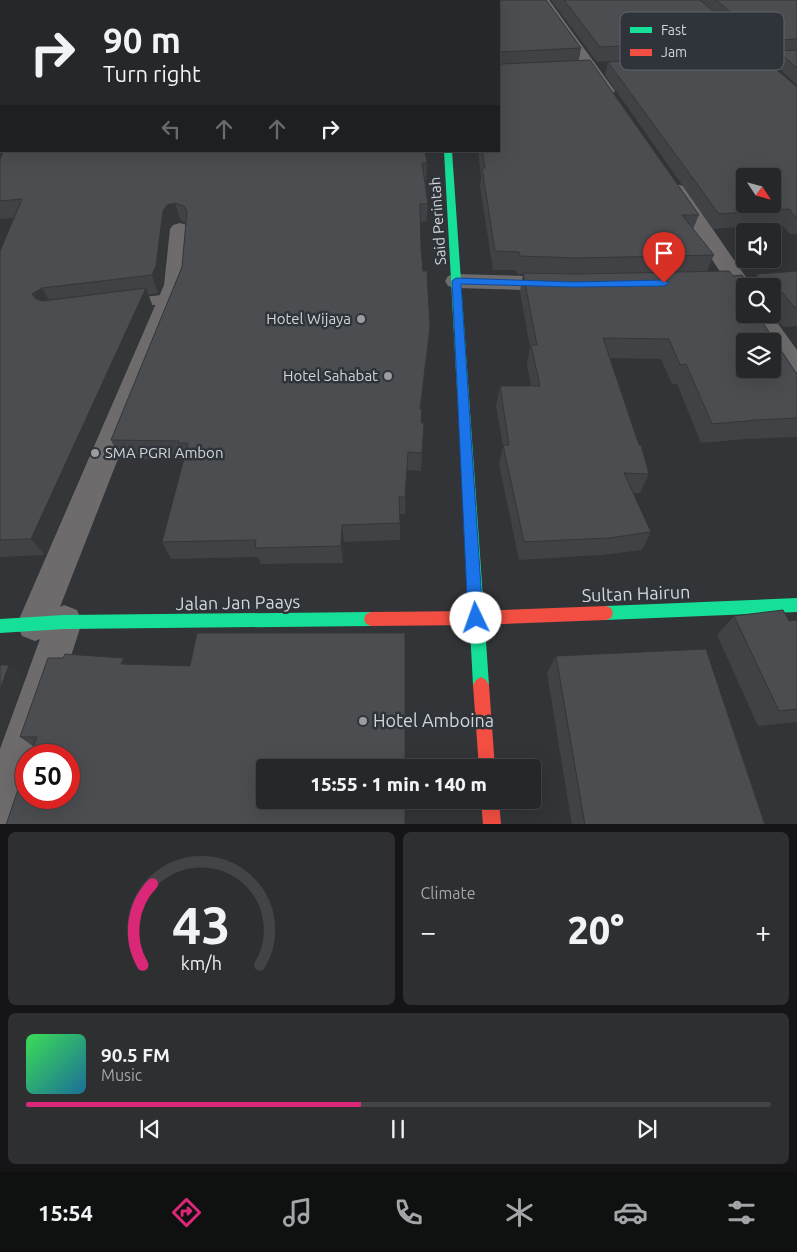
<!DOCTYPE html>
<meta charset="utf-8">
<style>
:root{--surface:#262729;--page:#2e2f31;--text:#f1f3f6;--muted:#a4a5a8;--line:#424446;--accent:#db2777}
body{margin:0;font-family:Ubuntu,sans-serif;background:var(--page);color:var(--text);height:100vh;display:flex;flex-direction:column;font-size:19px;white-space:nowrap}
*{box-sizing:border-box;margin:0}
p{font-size:16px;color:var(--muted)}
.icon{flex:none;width:28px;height:28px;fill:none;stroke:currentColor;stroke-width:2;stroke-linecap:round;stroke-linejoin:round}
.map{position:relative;height:824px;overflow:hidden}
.sheet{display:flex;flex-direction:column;gap:8px;padding:8px;background:#151517;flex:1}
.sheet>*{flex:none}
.top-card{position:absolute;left:0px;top:0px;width:500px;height:152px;box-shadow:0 5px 20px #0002,0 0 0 1px var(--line);background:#262729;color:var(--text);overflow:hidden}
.needle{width:32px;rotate:126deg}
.controls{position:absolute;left:736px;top:168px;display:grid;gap:10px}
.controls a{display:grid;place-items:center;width:45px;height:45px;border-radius:5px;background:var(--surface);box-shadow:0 5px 20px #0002,0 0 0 1px var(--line);font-size:25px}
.speed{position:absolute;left:15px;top:744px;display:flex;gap:10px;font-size:25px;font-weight:700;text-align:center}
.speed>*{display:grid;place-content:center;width:65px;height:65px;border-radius:50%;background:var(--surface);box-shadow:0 5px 20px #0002,0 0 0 1px var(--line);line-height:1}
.speed .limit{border:8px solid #d22;background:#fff;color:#111}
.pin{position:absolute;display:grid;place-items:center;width:42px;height:42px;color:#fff;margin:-51px -21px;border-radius:50% 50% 50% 0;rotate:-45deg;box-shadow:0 0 5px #0007}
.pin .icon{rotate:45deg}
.me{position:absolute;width:55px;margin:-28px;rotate:357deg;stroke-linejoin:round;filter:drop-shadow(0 0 4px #0008)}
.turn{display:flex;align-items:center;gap:18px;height:105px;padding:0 20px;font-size:22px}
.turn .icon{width:65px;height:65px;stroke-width:2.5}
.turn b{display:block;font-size:35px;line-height:42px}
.lanes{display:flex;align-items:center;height:48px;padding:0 20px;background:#0003;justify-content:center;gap:25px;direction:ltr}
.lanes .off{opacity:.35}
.big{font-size:38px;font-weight:800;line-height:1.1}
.sheet .card{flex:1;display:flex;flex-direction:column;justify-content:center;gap:8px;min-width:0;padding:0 18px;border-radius:8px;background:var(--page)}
.sheet .dial{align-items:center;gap:0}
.dial svg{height:130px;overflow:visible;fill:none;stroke:var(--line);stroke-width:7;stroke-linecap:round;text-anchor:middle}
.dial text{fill:var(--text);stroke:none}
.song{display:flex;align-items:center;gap:15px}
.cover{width:60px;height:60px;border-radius:8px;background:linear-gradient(135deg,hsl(130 70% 55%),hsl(200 70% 35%))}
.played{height:5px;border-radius:2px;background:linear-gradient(90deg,var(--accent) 45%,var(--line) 45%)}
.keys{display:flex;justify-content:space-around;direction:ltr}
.heat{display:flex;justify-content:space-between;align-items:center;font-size:28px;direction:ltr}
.sheet .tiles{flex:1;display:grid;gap:8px;grid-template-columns:1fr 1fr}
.card:last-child{grid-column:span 2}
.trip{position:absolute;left:256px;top:759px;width:285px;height:50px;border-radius:5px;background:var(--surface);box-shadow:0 5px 20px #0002,0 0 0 1px var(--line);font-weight:800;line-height:50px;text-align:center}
.menu{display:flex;height:80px;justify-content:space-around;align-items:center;background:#0f1010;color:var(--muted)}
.menu .icon{width:35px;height:35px}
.menu .current{color:var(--accent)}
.menu b{font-size:22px;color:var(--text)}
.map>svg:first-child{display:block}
</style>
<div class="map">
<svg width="797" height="825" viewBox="0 0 797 825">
<rect width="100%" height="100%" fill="#323437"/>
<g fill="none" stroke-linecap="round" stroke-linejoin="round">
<polygon fill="#6e6b6d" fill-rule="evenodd" points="169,294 174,296 176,299 174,302 128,309 123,307 121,304 123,301 128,299"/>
<g fill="#6e6b6d" fill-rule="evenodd">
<polygon points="537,0 549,0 615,91 612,94 602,94"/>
<polygon points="797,52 797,60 726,64 719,60 726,56"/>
<polygon points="676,184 683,186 752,286 745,286 745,300 737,298 667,190 669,186"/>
<polygon points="180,223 187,225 190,229 186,285 60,607 64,605 77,610 82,622 39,755 26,755 26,793 15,823 0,825 0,749 40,639 35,641 22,636 17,624 164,285 170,229 173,225"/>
<polygon points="456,274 558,277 566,279 569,284 566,289 558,291 456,288 448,286 445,281 448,276"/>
<polygon points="747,314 771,314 797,350 797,378 788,375 772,352 772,341 765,341"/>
</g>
<g fill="#16e098" fill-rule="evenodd">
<polygon points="444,151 452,151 489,685 486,690 481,693 476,690 473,685"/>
<polygon points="797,598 797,612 606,620 601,618 599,613 601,608 606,606"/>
<polygon points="371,612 376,614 378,619 376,624 371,626 64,629 0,633 0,619 64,615"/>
</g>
<g fill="#f24e42" fill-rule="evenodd">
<polygon points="688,0 693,0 797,92 797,97"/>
<polygon points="606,606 611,608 613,613 611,618 606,620 476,625 371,626 366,624 364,619 366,614 371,612 476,611"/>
<polygon points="481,677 486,680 489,685 495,768 479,768 473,685 476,680"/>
<polygon points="481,800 499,800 501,825 483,825"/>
</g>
</g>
<g fill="#404245" fill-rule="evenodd">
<path d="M0,0H546L581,48L579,60H590L699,215L693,229L714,255L707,271H729L733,276L742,275L746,280L753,282L757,274L797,271V326L783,327L772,314V286H745V314H762L760,318L796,373H797V437L745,439L701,443L677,384H672L661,359L610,358L639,445H641L649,474L640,493H633L651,532L642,550L601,555L519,560L499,464L503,447L496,406L500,386H531L527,365L530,347L520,292L523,274H517L516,270H493L480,186L481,176L478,151H499V1H1V120H0ZM745,341H772V369H745Z"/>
<polygon points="551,0 700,0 701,1 702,0 797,0 797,85 773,63 778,52 760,52 745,40 740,54 597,62"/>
<polygon points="608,62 797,87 797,234 790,234 781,224 713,229 605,75"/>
<polygon points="0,160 427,163 426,180 425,180 428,204 427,221 420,222 421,248 429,346 421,409 421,423 424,423 421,471 407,470 405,514 400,514 400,540 344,542 343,563 261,564 258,557 171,559 162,542 184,459 120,459 111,440 182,267 186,223 181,221 172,223 168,229 162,285 158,293 148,295 153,307 45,555 0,557 0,251 14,218 0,219"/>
<polygon points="734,616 789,621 797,620 797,722 758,726 717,635"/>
<polygon points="405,633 33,746 20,737 63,658 124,658 129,665 190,666"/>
<polygon points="556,656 765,825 572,825 547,673"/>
</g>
<g fill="#343638">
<rect x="0" y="103" width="1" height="17"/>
<polygon points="175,203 181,221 172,223 168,229 162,285 158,293 152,275 163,211 167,205"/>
<polygon points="42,288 52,306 42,313 32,294"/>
<polygon points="146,288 153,307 45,555 31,539"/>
<polygon points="430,327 429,346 419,428 420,409"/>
<polygon points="408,452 407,470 405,514 405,497"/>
<polygon points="342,525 344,542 343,563 341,546"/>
<polygon points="124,658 138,675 121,664"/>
<polygon points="9,665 24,677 0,748 0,690"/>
</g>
<g fill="#4b4d50" stroke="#343638" fill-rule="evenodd">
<polygon points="0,0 546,0 581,48 501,52 499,54 499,1 1,1 1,103 0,103"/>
<polygon points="564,0 700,0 746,39 600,47"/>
<polygon points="716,0 797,0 797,39 765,41"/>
<polygon points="797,50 797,68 778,51"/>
<path d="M757,53L797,87V220L789,209L719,214L608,62ZM745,176H772V204H745Z"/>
<polygon points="499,57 499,62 501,64 590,60 699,215 682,215 714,255 577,258 520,256 519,252 495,251 482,168 485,168 482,151 499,151"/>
<polygon points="3,151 425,151 427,163 422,163 428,204 420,204 421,248 423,271 427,271 430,327 420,409 422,409 421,423 424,423 422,453 408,452 405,497 399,497 400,523 342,525 341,546 255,548 256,540 162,542 188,443 178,443 179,441 111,440 182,267 187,211 184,206 175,203 167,205 163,211 156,266 152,275 42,288 32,294 36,299 43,301 146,288 31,539 0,540 0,251 22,199 0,201 0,160"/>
<path d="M729,271L733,276L742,275L746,280L754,282L757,280V274L797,271V307H794L782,292H772V286H745V314H757L796,373H797V418L757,420L712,424L686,364L680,365L669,339L603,338L639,445H641L649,474L624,473L651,532L609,538L524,542L503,445H509L500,386H540L531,345H537L523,273L578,274ZM745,341H772V369H745Z"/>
<polygon points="783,610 789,621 797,620 797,709 779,711 734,616"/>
<polygon points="197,633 405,633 405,768 265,768 265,800 405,800 405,825 6,825 26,766 26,798 69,798 69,755 30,755 37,737 20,737 48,658 63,658 65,654 124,658 121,664 190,666"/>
<polygon points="706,649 765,825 585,825 556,656"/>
<polygon points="0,665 9,665 0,690"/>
</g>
<polygon fill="#1a73e8" stroke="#114b97" points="456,278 573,282 664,280 669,283 664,286 573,287 461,284 483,618 481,623 476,625 470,623 468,618 452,281"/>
<g fill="#9a9da0" stroke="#2f343a" stroke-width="2">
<circle cx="361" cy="319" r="5"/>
<circle cx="388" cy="376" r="5"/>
<circle cx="95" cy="453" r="5"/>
<circle cx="363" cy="721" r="5"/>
</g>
<g text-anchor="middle" stroke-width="5" stroke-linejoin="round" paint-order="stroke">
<g font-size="15" fill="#d2d5d9" stroke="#2f343a">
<text transform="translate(438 221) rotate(-94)" y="5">Said Perintah</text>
</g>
<g font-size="15" fill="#d2d5d9" stroke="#2f343a" text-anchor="end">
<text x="351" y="324">Hotel Wijaya</text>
<text x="378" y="381">Hotel Sahabat</text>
<text x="105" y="458" text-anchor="start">SMA PGRI Ambon</text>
</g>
<g font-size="18" fill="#d2d5d9" stroke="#2f343a">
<text transform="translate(636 594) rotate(-2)" y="6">Sultan Hairun</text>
<text transform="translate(238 603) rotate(-1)" y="6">Jalan Jan Paays</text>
</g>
<g font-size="18" fill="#d2d5d9" stroke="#2f343a" text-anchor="start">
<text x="373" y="727">Hotel Amboina</text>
</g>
</g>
<rect x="620" y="12" width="164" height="58" rx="8" fill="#2f343a" stroke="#60646a" stroke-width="1"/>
<rect x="630" y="27" width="22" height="6" fill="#16e098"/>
<rect x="630" y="49" width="22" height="7" fill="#f24e42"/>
<g font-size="14" fill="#d2d5d9">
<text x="661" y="35">Fast</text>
<text x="661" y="57">Jam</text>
</g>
</svg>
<div class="controls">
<a><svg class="needle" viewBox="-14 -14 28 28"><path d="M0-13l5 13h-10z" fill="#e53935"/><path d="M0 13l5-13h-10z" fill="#a4a5a8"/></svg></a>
<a><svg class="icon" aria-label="sound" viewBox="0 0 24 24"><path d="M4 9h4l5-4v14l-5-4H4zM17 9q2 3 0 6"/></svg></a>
<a><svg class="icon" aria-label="search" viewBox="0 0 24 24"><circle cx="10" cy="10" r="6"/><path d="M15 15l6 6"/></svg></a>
<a><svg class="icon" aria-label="layers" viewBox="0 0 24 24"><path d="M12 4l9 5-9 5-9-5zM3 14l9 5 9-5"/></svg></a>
</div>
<div class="speed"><div class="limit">50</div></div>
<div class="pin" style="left:664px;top:283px;background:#d93025"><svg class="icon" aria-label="arrive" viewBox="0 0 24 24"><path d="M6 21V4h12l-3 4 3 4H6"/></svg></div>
<svg class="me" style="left:476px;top:618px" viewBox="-20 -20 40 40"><circle r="19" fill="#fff"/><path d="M0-13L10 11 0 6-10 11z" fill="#1a73e8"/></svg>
<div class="trip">15:55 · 1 min · 140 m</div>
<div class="top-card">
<div class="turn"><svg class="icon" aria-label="right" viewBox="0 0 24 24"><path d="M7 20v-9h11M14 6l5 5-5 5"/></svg><div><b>90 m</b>Turn right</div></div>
<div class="lanes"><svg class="icon off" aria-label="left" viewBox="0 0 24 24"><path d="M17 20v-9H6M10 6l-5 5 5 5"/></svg><svg class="icon off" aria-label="ahead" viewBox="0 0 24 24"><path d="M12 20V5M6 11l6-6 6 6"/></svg><svg class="icon off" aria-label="ahead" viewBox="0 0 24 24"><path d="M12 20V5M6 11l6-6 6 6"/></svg><svg class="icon" aria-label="right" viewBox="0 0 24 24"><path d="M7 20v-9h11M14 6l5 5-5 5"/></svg></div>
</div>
</div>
<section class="sheet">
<div class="tiles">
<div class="card dial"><svg viewBox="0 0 100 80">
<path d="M14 69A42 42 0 1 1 86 69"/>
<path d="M14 69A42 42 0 0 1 20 19" stroke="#db2777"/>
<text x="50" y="56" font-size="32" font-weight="700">43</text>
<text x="50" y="72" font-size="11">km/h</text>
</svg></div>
<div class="card"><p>Climate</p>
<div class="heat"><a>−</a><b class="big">20°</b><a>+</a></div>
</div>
<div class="card">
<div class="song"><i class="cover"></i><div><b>90.5 FM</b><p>Music</p></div></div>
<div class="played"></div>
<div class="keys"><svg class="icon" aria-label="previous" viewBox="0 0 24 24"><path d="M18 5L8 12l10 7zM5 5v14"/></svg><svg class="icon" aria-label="pause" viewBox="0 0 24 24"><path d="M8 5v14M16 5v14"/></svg><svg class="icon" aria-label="next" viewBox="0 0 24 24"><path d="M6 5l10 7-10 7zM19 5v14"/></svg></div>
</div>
</div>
</section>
<nav class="menu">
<b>15:54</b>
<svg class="icon current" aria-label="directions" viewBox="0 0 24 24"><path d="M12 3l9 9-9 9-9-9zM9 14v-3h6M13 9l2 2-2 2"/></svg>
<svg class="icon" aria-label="music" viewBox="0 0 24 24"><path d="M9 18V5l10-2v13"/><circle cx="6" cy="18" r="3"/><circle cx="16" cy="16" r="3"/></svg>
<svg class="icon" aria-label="phone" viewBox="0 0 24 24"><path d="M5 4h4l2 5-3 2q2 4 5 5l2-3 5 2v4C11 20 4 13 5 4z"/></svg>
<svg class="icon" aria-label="climate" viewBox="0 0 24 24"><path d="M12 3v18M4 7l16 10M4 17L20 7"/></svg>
<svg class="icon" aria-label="car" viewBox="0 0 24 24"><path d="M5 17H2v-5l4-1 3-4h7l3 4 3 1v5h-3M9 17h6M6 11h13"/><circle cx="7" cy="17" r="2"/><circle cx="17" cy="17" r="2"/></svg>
<svg class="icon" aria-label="filters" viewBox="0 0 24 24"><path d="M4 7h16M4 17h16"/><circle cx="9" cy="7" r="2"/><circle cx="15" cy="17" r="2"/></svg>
</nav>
